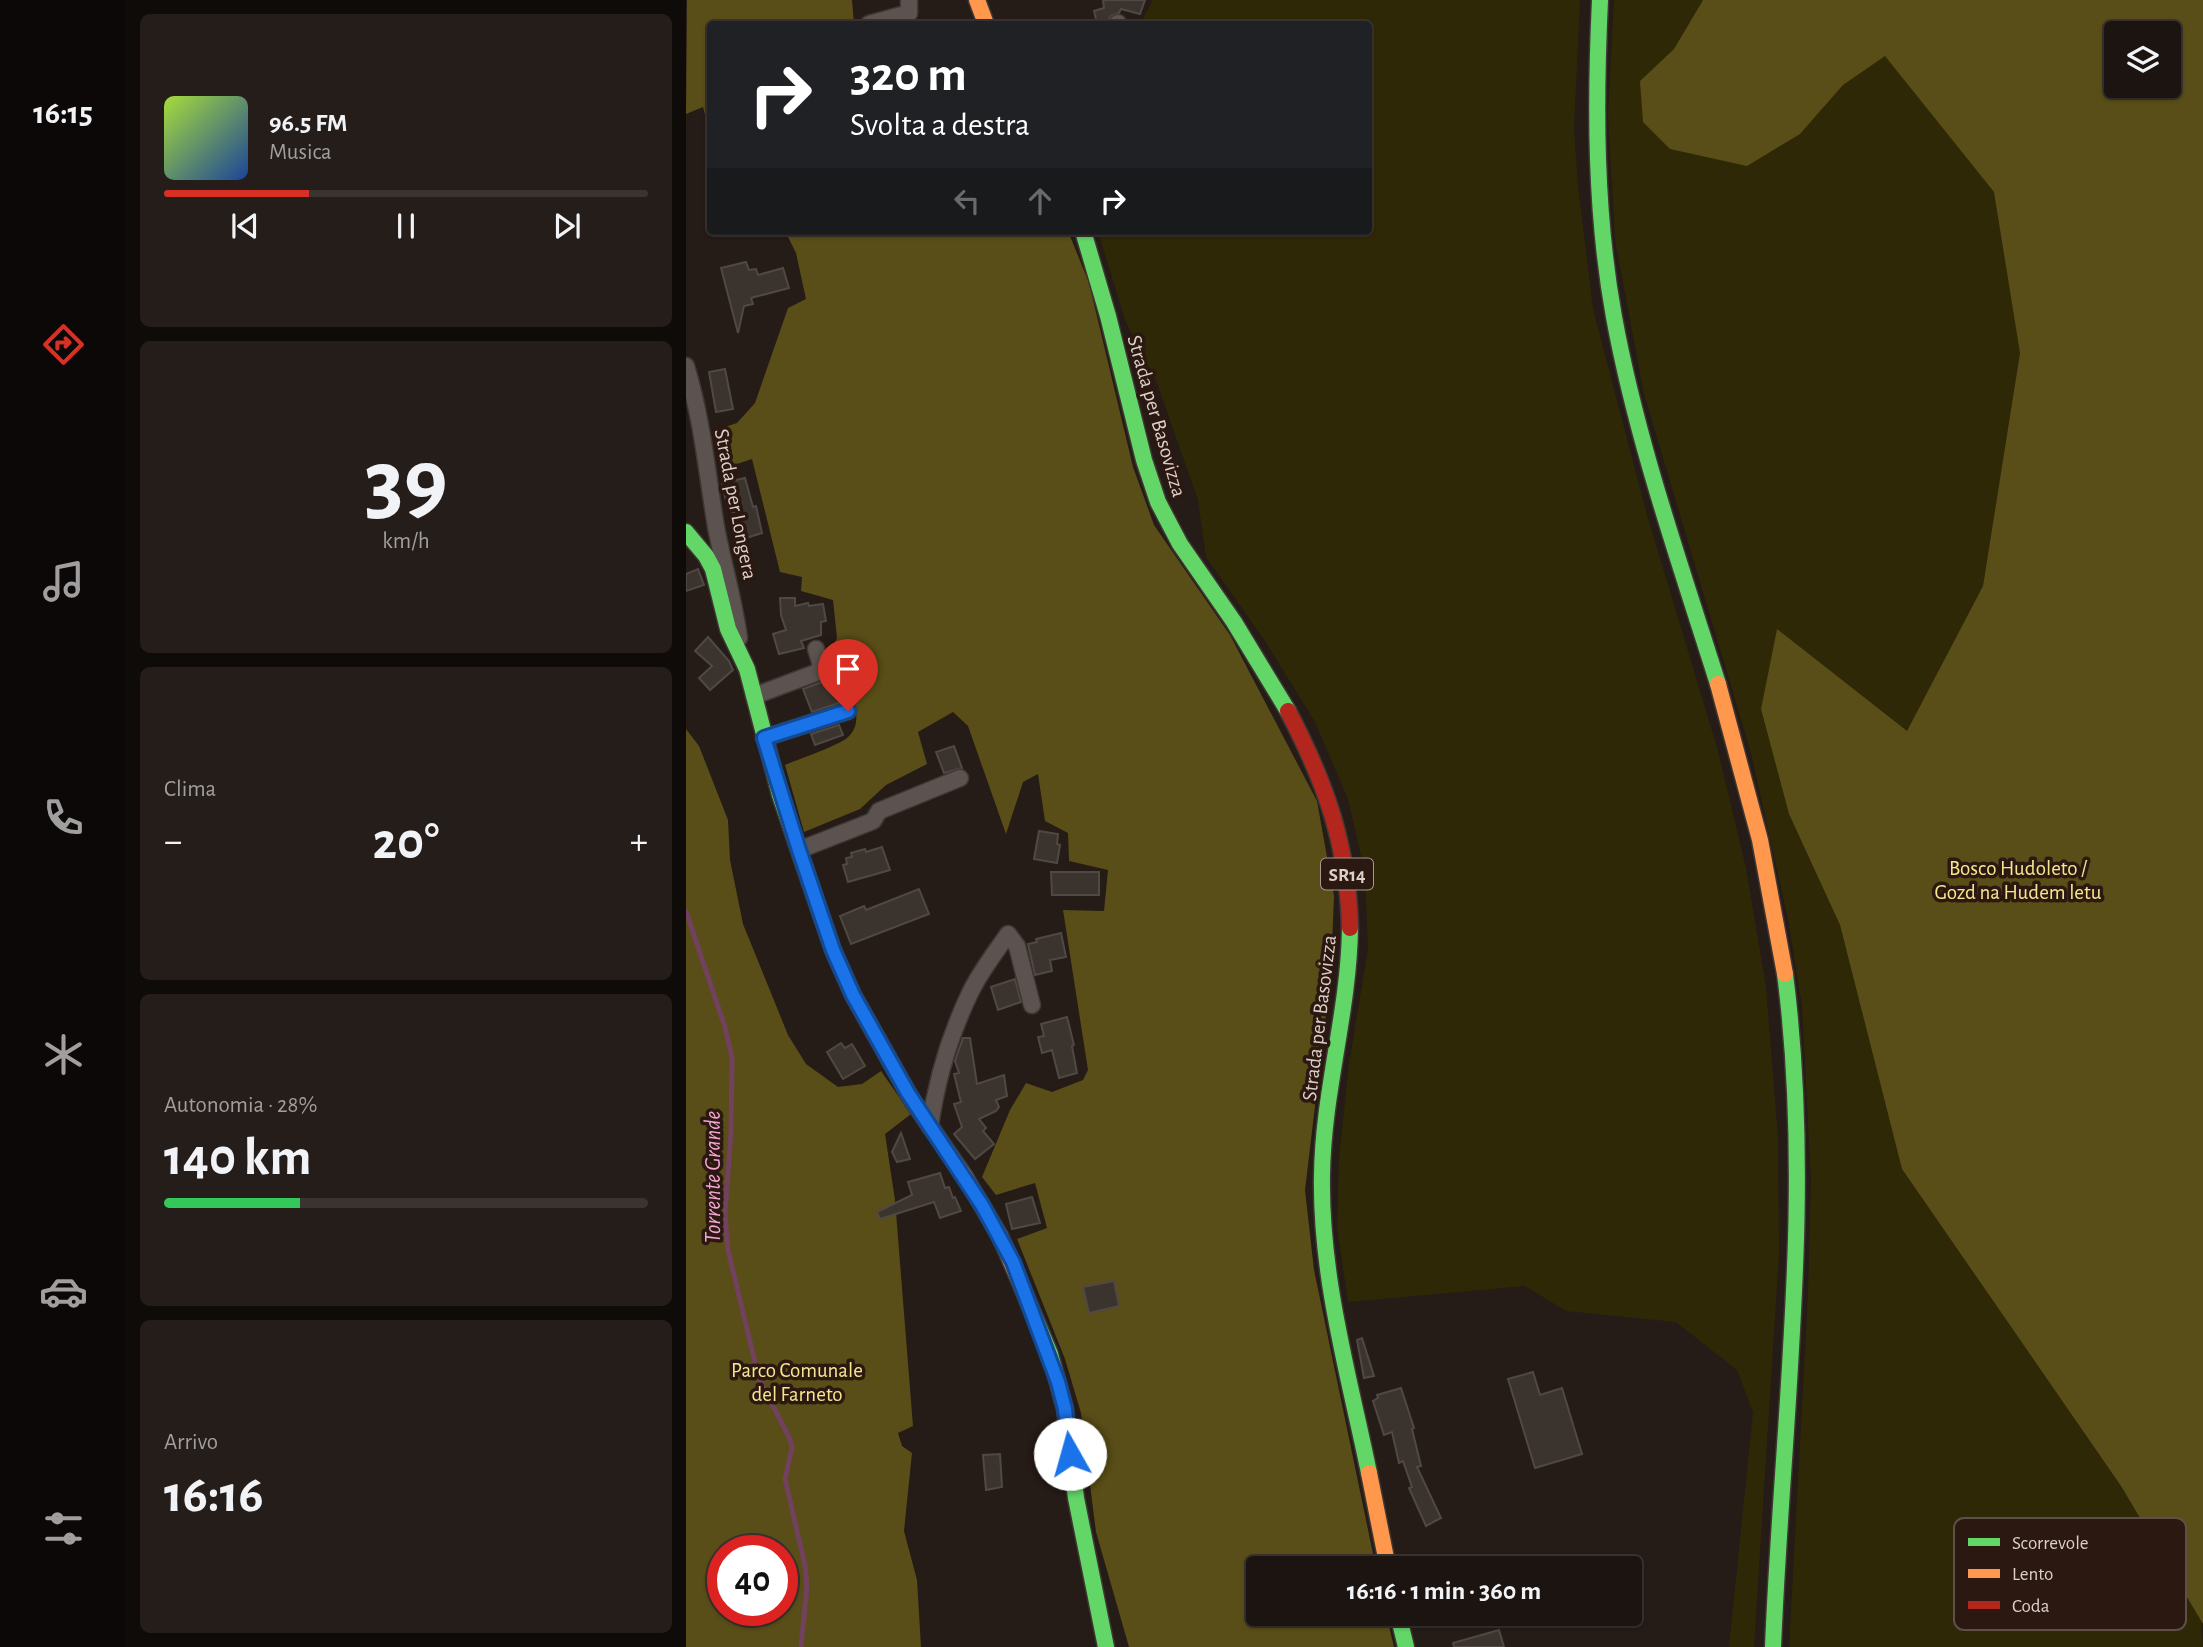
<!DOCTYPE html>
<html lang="it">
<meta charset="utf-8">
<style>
:root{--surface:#1c1411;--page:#251d1a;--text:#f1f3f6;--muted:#a09e9f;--line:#3a3331;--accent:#d93025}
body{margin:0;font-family:"Alegreya Sans",sans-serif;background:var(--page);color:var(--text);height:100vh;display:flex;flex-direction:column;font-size:26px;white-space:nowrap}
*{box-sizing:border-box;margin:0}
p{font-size:23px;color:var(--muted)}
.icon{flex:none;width:38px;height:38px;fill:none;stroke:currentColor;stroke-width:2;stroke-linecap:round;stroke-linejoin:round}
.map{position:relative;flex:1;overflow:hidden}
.drawer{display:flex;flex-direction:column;gap:14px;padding:14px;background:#0f0b09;width:560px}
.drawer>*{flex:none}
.hud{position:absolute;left:21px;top:21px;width:665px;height:214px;border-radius:7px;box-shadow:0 2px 5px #0004,0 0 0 2px var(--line);background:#202124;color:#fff;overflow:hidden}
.buttons{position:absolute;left:1418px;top:21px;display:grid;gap:14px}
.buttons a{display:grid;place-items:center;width:77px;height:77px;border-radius:7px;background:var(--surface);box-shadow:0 2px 5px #0004,0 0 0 2px var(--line);font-size:35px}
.speed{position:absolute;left:21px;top:1535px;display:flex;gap:14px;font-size:35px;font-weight:700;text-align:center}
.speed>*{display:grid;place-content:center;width:91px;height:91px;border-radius:50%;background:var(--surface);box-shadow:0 2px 5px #0004,0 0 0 2px var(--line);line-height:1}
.speed .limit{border:10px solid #d22;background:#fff;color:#111}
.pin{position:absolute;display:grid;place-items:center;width:60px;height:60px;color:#fff;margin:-72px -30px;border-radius:50% 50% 50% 0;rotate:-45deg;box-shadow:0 0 7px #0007}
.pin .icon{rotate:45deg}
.me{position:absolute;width:77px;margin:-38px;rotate:353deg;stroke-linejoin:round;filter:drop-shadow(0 0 5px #0008)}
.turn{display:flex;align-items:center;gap:24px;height:147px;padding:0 28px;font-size:32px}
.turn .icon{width:91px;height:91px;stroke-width:2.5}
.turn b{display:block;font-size:49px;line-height:60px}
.lanes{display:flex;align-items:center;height:66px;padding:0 28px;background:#0003;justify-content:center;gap:35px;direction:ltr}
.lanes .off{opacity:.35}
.big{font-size:52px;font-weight:700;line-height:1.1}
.drawer .widget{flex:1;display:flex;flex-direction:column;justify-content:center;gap:10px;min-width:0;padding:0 24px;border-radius:10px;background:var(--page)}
.drawer .dial{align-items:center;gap:0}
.dial b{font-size:91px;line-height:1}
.song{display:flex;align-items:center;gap:21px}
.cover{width:84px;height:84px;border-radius:10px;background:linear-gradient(135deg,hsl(80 70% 55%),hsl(220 70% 35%))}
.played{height:7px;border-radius:4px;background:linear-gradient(90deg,var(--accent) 30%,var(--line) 30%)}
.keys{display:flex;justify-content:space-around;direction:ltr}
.heat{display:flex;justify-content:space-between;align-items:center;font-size:38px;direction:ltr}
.charge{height:10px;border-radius:5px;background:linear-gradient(90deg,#34c759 28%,var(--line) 0)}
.trip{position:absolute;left:560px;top:1556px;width:396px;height:70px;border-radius:7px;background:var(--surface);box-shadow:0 2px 5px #0004,0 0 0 2px var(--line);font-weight:700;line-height:70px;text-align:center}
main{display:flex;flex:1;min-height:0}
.menu{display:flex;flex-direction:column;width:126px;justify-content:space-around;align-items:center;background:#0b0807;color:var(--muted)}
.menu .icon{width:49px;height:49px}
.menu .selected{color:var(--accent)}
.menu b{font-size:32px;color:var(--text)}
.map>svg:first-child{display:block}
</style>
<main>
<nav class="menu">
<b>16:15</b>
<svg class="icon selected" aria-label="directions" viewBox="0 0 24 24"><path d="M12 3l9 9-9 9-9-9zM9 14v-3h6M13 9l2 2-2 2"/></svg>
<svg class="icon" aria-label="music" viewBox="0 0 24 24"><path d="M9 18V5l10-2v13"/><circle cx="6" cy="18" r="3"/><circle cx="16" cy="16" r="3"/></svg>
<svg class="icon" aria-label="phone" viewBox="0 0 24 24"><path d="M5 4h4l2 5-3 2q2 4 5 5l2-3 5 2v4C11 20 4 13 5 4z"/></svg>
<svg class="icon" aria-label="climate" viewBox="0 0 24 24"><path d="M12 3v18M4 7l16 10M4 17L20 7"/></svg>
<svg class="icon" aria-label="car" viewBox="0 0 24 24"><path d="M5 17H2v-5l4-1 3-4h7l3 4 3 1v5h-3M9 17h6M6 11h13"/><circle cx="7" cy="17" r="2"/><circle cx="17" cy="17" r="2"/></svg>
<svg class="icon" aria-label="filters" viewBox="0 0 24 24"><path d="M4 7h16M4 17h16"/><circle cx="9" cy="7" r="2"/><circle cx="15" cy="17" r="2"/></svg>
</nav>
<section class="drawer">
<div class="widget">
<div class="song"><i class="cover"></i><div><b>96.5 FM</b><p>Musica</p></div></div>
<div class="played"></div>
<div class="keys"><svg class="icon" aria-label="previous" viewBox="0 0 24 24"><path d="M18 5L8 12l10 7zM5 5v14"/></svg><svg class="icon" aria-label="pause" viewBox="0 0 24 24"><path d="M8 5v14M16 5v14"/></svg><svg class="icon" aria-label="next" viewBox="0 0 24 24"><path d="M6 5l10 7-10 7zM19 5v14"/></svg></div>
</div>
<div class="widget dial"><b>39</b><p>km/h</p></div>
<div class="widget"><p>Clima</p>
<div class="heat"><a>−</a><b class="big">20°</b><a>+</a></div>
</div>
<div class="widget"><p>Autonomia · 28%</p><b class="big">140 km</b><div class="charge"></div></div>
<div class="widget"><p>Arrivo</p><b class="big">16:16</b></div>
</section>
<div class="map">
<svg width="1517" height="1647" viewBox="0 0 1517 1647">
<rect width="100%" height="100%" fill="#251b17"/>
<g fill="#2f2806">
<polygon points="467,0 894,0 888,128 892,187 907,309 961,515 1032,751 1060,868 1080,987 1092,1137 1093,1253 1068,1647 1043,1647 1067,1412 1051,1370 990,1322 880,1311 839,1286 662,1302 651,1227 653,1158 663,1064 682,949 679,873 662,799 629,722 579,641 520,557 512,500 471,383 439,320 412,231 682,231 682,24 454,24"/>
<polygon points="928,0 1017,0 988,49 954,81 1114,134 1157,85 1199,55 1309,192 1334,353 1297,586 1221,732 1091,630 1075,709 1103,814 1154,925 1216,1169 1435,1486 1515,1619 1517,1647 1103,1647 1122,1295 1125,1180 1116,1006 1102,919 1065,753 958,394 929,240 922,114"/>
</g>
<g fill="#594e17" fill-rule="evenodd">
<polygon points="1,0 166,0 168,24 24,24 24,134 17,107 0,114"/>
<path d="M1017,0H1517V1624L1435,1486L1216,1169L1154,925L1103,814L1075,709L1091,629L1221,731L1297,586L1334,353L1308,192L1199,56L1157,85L1114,134L1061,166L984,149L957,122L954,81L988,49ZM1482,33V86H1430V33Z"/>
<path d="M99,231H382L403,283L447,467L468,525L544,635L631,801L648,896L645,972L619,1190L628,1270L690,1568H572V1614H700L708,1647H443L410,1532L395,1413L379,1359L331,1239L361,1228L349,1183L310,1195L296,1177L324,1110L340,1083L366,1092L397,1080L402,1070L377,910L418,911L422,870L383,861L382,833L359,821L352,774L337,782L320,834L282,726L267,712L232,732L241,764L200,785L174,809L118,832L99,765C113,759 151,746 161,738C186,718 154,673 144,652L151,638L147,600L115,591L116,577L94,572L66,459L39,468L33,429L51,423L69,403L102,308L120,299L110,253Z"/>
<path d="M0,729L13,746L42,820L44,860L57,924L102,1035L120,1064L152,1087L176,1084L195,1071L225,1114L199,1134L209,1200L227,1426L212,1433L216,1446L226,1453L218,1531L231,1580L235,1647H0ZM37,1550H96V1610H37Z"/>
</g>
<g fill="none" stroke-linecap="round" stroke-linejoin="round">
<polyline stroke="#71415d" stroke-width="5" points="0,911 39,1027 46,1058 45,1132 39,1213 42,1250 73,1379 104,1439 106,1448 99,1479 119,1565 121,1586 115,1647"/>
</g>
<g fill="#3b342e" stroke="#504843" stroke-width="2">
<polygon points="417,0 459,0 454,14 435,9 433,13 425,16 418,24 411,24 408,11 418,8"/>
<polygon points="60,262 63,270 70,269 72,275 97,268 103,288 65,298 67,304 58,306 52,333 35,268"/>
<polygon points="39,369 47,409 30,412 23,372"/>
<polygon points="59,478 67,507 70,506 76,533 57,539 51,512 46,512 44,500 40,501 36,483"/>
<polygon points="12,569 18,585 0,591 0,574"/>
<polygon points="94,598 109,598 109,606 122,603 123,606 137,604 140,621 135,622 135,635 115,641 118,648 93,654 87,634 100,630 95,615"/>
<polygon points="22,637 43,661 47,670 24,690 13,678 26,666 9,651"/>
<polygon points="149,673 159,701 126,712 117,689 136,682"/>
<polygon points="153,725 157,735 129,745 125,734"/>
<polygon points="268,746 276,768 258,773 250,752"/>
<polygon points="353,831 372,834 371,844 374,845 371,863 348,859"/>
<polygon points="196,847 204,870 162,882 157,865 161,864 160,858 166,857 165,853 179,849 180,852"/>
<polygon points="365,872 413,872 413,895 366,895"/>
<polygon points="233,889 243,914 165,944 154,916 178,906 180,910"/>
<polygon points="375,933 380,957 364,960 366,971 349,975 342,944 351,942 350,939"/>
<polygon points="329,979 335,1002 312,1010 305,987"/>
<polygon points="381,1017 388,1045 386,1046 391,1073 373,1078 366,1050 356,1053 352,1037 358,1036 355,1024"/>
<polygon points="277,1038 284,1038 291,1084 318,1075 321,1096 310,1100 313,1107 310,1111 293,1119 300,1128 297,1131 308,1144 289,1159 268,1134 276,1127 268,1104 275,1102 268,1074 273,1073 269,1061"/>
<polygon points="155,1043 159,1048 166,1044 179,1066 157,1079 141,1052"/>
<polygon points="215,1133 224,1159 211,1162 206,1152"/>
<polygon points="254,1173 259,1188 263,1187 267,1198 269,1197 275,1211 254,1218 248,1202 194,1219 191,1212 226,1195 222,1182"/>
<polygon points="346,1197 354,1223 326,1229 320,1204"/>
<polygon points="428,1281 433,1306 403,1313 397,1287"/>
<polygon points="676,1338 688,1376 678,1378 671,1340"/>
<polygon points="847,1372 854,1395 876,1388 896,1454 849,1468 822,1379"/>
<polygon points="715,1388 728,1428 726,1429 735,1466 731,1467 755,1518 740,1526 723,1488 726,1487 717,1461 713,1463 706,1432 698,1435 687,1401 692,1398 691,1395"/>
<polygon points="314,1454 316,1487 300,1490 297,1455"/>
<polygon points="813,1630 818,1647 768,1647 767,1643"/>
</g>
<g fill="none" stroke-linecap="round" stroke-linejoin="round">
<g stroke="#3f3733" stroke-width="19">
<g id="street">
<polyline points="183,24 223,13 223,0"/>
<polyline points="431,24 432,23"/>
<path d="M0,366C16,418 21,473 30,527C37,564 48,600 53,638"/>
<polyline points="68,696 132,672 135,665 130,649"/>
<polyline points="78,738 162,711"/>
<polyline points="113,850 187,821 193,811 274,778"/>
<path d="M244,1127C250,1082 264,1035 284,993C294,972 309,953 322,934L331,946L346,1005"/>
</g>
</g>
<g stroke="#3f3733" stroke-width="19">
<g id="fast">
<path d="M914,0C909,106 909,213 928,317C951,442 994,563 1032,684"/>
<polyline points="397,231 422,316 458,460 472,502 494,544 548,622 602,711"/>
<polyline points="0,532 20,556 27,569 42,629 61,669 94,795 147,950 167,995 226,1100"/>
<path d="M664,928C663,1011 637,1092 636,1175C634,1276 663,1376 683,1473"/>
<polyline points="336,1287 364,1354 379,1409 390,1498 420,1647"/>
<polyline points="712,1614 720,1647"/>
<path d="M1087,1647C1096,1423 1128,1198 1099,974"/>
</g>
</g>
<g stroke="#3f3733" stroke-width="19">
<g id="slow">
<polyline points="291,0 300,24"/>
<polyline points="1032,684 1074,840 1099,974"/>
<polyline points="226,1100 279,1177 314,1236 336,1287"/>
<polyline points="683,1473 702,1568"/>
</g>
</g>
<g stroke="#3f3733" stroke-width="19">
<path id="jam" d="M602,711C640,784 662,845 664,928"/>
</g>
<use href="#street" stroke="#5c5350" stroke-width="16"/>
<use href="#fast" stroke="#63d668" stroke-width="16"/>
<use href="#slow" stroke="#ff974d" stroke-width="16"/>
<use href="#jam" stroke="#b3261e" stroke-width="16"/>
</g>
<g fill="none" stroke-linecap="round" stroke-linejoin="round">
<g stroke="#114b97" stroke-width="18">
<polyline id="route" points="162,711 78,738 113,850 147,950 167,995 222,1093 296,1205 327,1262 372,1382 379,1409 384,1454"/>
</g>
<use href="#route" stroke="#1a73e8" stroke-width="12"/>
</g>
<g text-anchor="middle" stroke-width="7" stroke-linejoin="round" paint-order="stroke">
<rect fill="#2b1811" stroke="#a79792" stroke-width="2" x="635" y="858.5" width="52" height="31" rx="5"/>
<g font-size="19" font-weight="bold" fill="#dccec9">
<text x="661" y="881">SR14</text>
</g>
<g font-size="21" fill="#dccec9" stroke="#2b1811">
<text transform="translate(471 416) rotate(74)" y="7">Strada per Basovizza</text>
<text transform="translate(50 504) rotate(79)" y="7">Strada per Longera</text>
<text transform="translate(633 1018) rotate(-83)" y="7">Strada per Basovizza</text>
</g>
<g font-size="21" fill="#f7e68d" stroke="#2b1811">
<text x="1332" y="875">Bosco Hudoleto /<tspan x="1332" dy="24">Gozd na Hudem letu</tspan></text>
<text x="111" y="1377">Parco Comunale<tspan x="111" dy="24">del Farneto</tspan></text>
</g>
<g font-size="23" font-style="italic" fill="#f5a5d4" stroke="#2b1811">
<text transform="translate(26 1177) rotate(-90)" y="8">Torrente Grande</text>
</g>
</g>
<rect x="1268" y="1518" width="232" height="112" rx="10" fill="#2b1811" stroke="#604f48" stroke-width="2"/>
<rect x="1282" y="1538" width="32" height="8" fill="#63d668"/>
<rect x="1282" y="1569" width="32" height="9" fill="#ff974d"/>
<rect x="1282" y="1601" width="32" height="8" fill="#b3261e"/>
<g font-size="19" fill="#dccec9">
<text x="1326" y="1549">Scorrevole</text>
<text x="1326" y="1580">Lento</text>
<text x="1326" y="1612">Coda</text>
</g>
</svg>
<div class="buttons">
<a><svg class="icon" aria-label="layers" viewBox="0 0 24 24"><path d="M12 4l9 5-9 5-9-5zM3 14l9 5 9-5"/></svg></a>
</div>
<div class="speed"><div class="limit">40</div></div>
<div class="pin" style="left:162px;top:711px;background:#d93025"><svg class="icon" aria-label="arrive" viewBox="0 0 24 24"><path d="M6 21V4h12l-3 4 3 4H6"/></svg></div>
<svg class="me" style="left:384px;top:1454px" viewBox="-20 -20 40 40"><circle r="19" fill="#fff"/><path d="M0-13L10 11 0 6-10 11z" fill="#1a73e8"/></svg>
<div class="trip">16:16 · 1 min · 360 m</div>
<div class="hud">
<div class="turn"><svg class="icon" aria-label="right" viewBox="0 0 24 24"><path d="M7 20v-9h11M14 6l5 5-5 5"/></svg><div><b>320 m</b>Svolta a destra</div></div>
<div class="lanes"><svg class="icon off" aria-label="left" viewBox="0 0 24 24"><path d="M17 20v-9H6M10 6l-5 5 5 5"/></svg><svg class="icon off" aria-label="ahead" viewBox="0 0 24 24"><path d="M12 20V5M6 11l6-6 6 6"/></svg><svg class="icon" aria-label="right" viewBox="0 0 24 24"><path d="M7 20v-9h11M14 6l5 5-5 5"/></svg></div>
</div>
</div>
</main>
